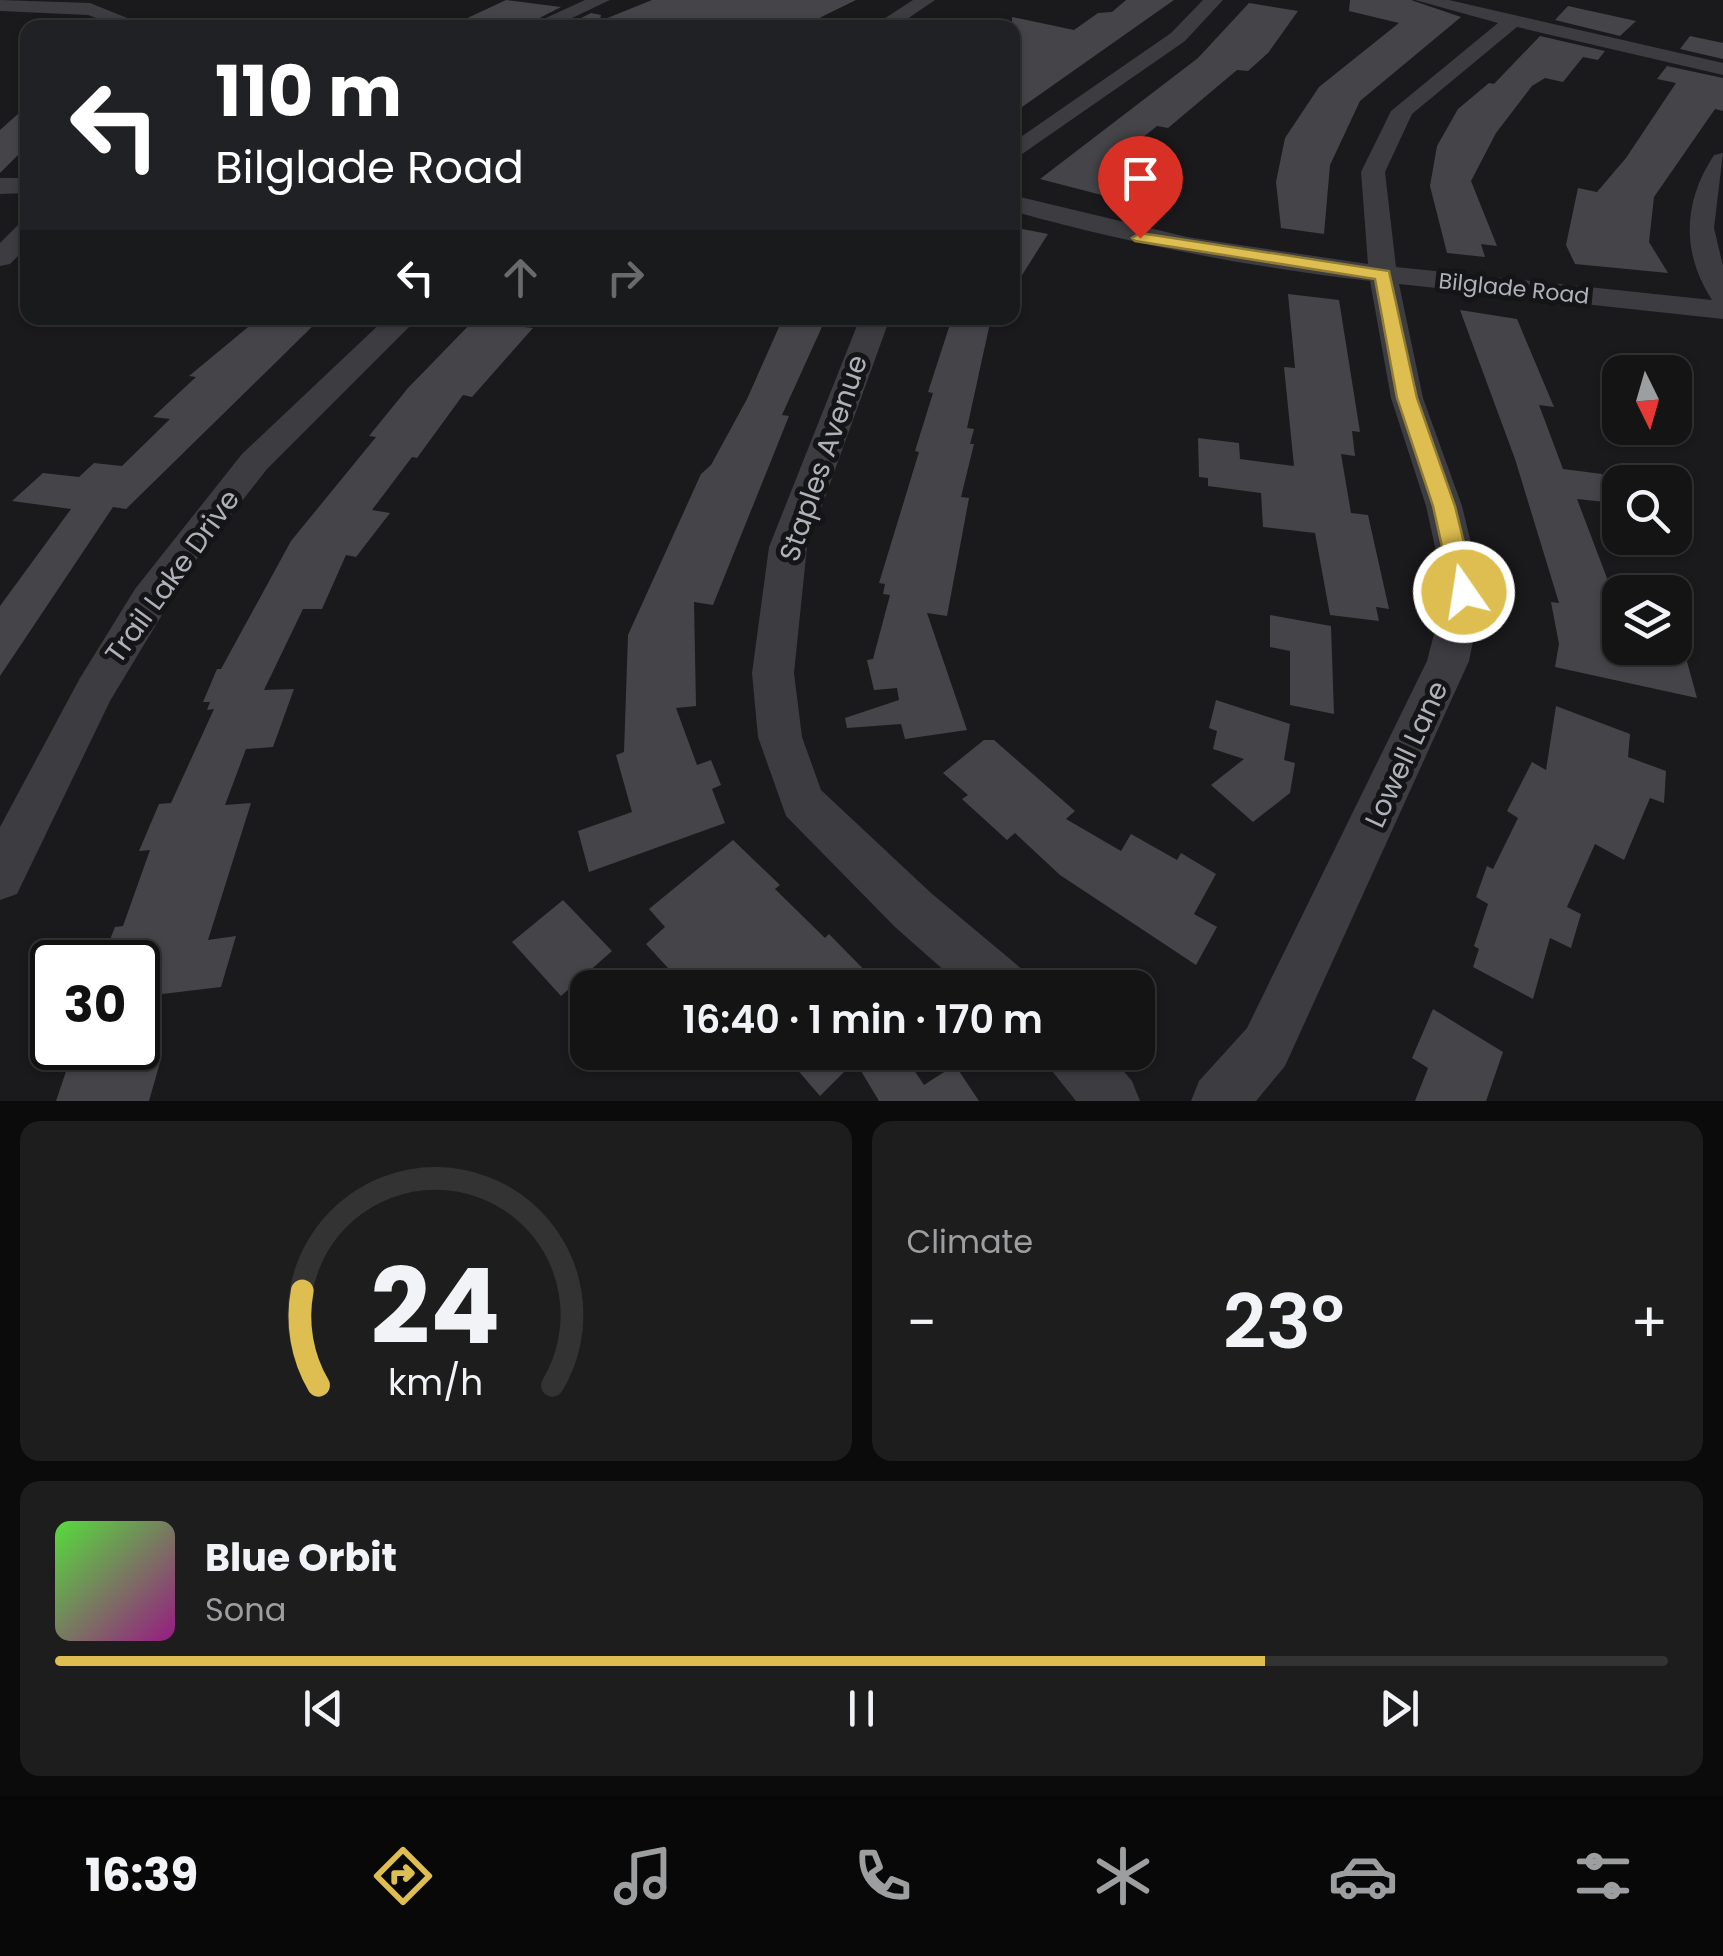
<!DOCTYPE html>
<meta charset="utf-8">
<style>
:root{--surface:#141415;--page:#1d1d1e;--text:#f1f3f6;--muted:#9d9ea0;--line:#333334;--accent:#debe50}
body{margin:0;font-family:Poppins,sans-serif;background:var(--page);color:var(--text);height:100vh;display:flex;flex-direction:column;font-size:38px;white-space:nowrap}
*{box-sizing:border-box;margin:0}
p{font-size:32px;color:var(--muted)}
.icon{flex:none;width:55px;height:55px;fill:none;stroke:currentColor;stroke-width:2;stroke-linecap:round;stroke-linejoin:round}
.map{position:relative;height:1101px;overflow:hidden}
.drawer{display:flex;flex-direction:column;gap:20px;padding:20px;background:#0b0b0c;flex:1}
.drawer>*{flex:none}
.top-card{position:absolute;left:20px;top:20px;width:1000px;height:305px;border-radius:20px;box-shadow:0 2px 8px #0004,0 0 0 2px var(--line);background:#202124;color:#fff;overflow:hidden}
.needle{width:65px;rotate:175deg}
.tools{position:absolute;left:1602px;top:355px;display:grid;gap:20px}
.tools a{display:grid;place-items:center;width:90px;height:90px;border-radius:20px;background:var(--surface);box-shadow:0 2px 8px #0004,0 0 0 2px var(--line);font-size:50px}
.speed{position:absolute;left:30px;top:940px;display:flex;gap:20px;font-size:50px;font-weight:700;text-align:center}
.speed>*{display:grid;place-content:center;width:130px;height:130px;border-radius:50%;background:var(--surface);box-shadow:0 2px 8px #0004,0 0 0 2px var(--line);line-height:1}
.speed .limit{border:5px solid #111;border-radius:15px;background:#fff;color:#111}
.pin{position:absolute;display:grid;place-items:center;width:85px;height:85px;color:#fff;margin:-102px -42px;border-radius:50% 50% 50% 0;rotate:-45deg;box-shadow:0 0 10px #0007}
.pin .icon{rotate:45deg}
.me{position:absolute;width:110px;margin:-55px;rotate:347deg;stroke-linejoin:round;filter:drop-shadow(0 0 8px #0008)}
.turn{display:flex;align-items:center;gap:35px;height:210px;padding:0 30px;font-size:45px}
.turn .icon{width:130px;height:130px;stroke-width:2.5}
.turn b{display:block;font-size:70px;line-height:85px}
.lanes{display:flex;align-items:center;height:95px;padding:0 30px;background:#0003;justify-content:center;gap:50px;direction:ltr}
.lanes .off{opacity:.35}
.big{font-size:75px;font-weight:600;line-height:1.1}
.drawer .widget{flex:1;display:flex;flex-direction:column;justify-content:center;gap:15px;min-width:0;padding:0 35px;border-radius:20px;background:var(--page)}
.drawer .dial{align-items:center;gap:0}
.dial svg{height:260px;overflow:visible;fill:none;stroke:var(--line);stroke-width:7;stroke-linecap:round;text-anchor:middle}
.dial text{fill:var(--text);stroke:none}
.song{display:flex;align-items:center;gap:30px}
.cover{width:120px;height:120px;border-radius:15px;background:linear-gradient(135deg,hsl(110 70% 55%),hsl(310 70% 35%))}
.played{height:10px;border-radius:5px;background:linear-gradient(90deg,var(--accent) 75%,var(--line) 75%)}
.keys{display:flex;justify-content:space-around;direction:ltr}
.heat{display:flex;justify-content:space-between;align-items:center;font-size:55px;direction:ltr}
.drawer .tiles{flex:1;display:grid;gap:20px;grid-template-columns:1fr 1fr}
.widget:last-child{grid-column:span 2}
.trip{position:absolute;left:570px;top:970px;width:585px;height:100px;border-radius:20px;background:var(--surface);box-shadow:0 2px 8px #0004,0 0 0 2px var(--line);font-weight:600;line-height:100px;text-align:center}
.dock{display:flex;height:160px;justify-content:space-around;align-items:center;background:#080808;color:var(--muted)}
.dock .icon{width:70px;height:70px}
.dock .on{color:var(--accent)}
.dock b{font-size:45px;color:var(--text)}
.map>svg:first-child{display:block}
</style>
<div class="map">
<svg width="1723" height="1101" viewBox="0 0 1723 1101">
<rect width="100%" height="100%" fill="#1a1a1c"/>
<g fill="#454549">
<polygon points="506,0 561,7 520,28 446,28"/>
<polygon points="652,0 856,0 799,28 561,28 591,13 601,15 600,21"/>
<polygon points="1126,0 1174,0 1012,114 1012,17 1074,30 1098,13 1112,12"/>
<polygon points="1350,0 1411,0 1461,17 1360,101 1330,165 1324,234 1281,228 1276,182 1285,138 1319,87 1399,23 1349,11"/>
<polygon points="1249,3 1298,11 1268,53 1248,71 1237,70 1168,128 1157,126 1101,171 1178,187 1163,211 1040,179 1198,58"/>
<polygon points="1568,6 1636,21 1620,36 1555,20"/>
<polygon points="1540,36 1605,51 1598,60 1583,57 1563,82 1545,78 1532,86 1496,133 1471,181 1497,246 1481,244 1485,257 1447,253 1430,186 1437,146 1458,109 1489,83 1494,84"/>
<polygon points="1690,36 1723,43 1723,59 1680,49"/>
<polygon points="1667,66 1723,78 1723,111 1715,109 1654,197 1649,242 1668,273 1575,264 1566,245 1578,188 1597,192 1626,158 1676,83 1657,79"/>
<polygon points="28,105 28,145 0,173 0,130"/>
<polygon points="1012,227 1048,234 1012,291"/>
<polygon points="1288,294 1339,300 1360,432 1352,431 1355,456 1341,454 1351,513 1368,515 1389,609 1376,607 1379,621 1330,615 1315,533 1263,527 1261,493 1208,486 1208,478 1199,477 1198,438 1239,443 1240,459 1294,466 1284,367 1295,368"/>
<polygon points="1460,310 1517,319 1554,407 1539,405 1563,469 1602,474 1614,503 1577,499 1613,594 1620,595 1620,648 1686,658 1697,698 1555,667 1559,644 1551,602 1559,603 1515,459"/>
<polygon points="259,318 321,318 126,509 113,507 0,676 0,606 71,509 12,501 43,473 79,477 94,463 122,466 170,419 153,417 196,377 189,376"/>
<polygon points="476,318 532,318 524,327 533,328 472,397 463,395 417,458 412,457 372,510 390,513 356,557 346,555 322,609 303,609 264,690 294,689 273,747 246,749 225,805 251,803 208,940 236,936 221,987 162,994 143,1061 161,1059 149,1101 56,1101 74,1048 138,1048 138,962 101,962 115,927 123,926 150,850 139,851 159,804 171,803 214,709 207,710 210,702 203,702 217,669 221,669 291,541 376,437 369,436 408,388"/>
<polygon points="783,318 826,318 782,415 789,416 713,605 694,602 696,706 676,708 697,765 711,760 721,785 712,789 725,823 589,872 578,831 632,812 616,755 624,752 628,635 701,474 711,465 747,399"/>
<polygon points="952,318 990,323 967,428 974,429 970,444 974,444 961,497 969,498 947,616 927,613 967,730 905,739 901,724 847,728 845,718 899,700 897,688 874,690 867,660 873,659 890,595 883,594 885,584 879,583 919,452 915,451 933,393 928,392"/>
<polygon points="1270,615 1331,626 1334,714 1290,705 1290,651 1270,647"/>
<polygon points="1216,700 1290,724 1284,760 1295,763 1290,793 1253,822 1211,785 1244,759 1213,749 1217,731 1209,728"/>
<polygon points="1556,706 1630,734 1628,757 1666,771 1664,803 1650,798 1624,860 1595,844 1567,907 1581,914 1571,948 1550,938 1533,999 1473,967 1479,949 1474,946 1488,904 1476,897 1487,866 1493,869 1518,818 1507,811 1532,762 1546,770"/>
<polygon points="984,740 994,740 1075,811 1066,819 1121,851 1131,834 1177,860 1181,853 1216,874 1194,914 1217,927 1196,965 1060,875 1015,833 1007,840 962,799 968,795 943,773"/>
<polygon points="733,840 780,885 775,889 825,938 829,934 882,988 710,988 692,968 679,980 646,944 665,927 649,909"/>
<polygon points="563,900 612,951 561,996 512,942"/>
<polygon points="1433,1009 1503,1052 1486,1101 1415,1101 1428,1068 1412,1058"/>
<polygon points="782,1052 902,1052 924,1085 955,1065 979,1101 879,1101 855,1061 820,1096"/>
</g>
<g fill="none" stroke-linecap="round" stroke-linejoin="round">
<g fill="#3c3c41" fill-rule="evenodd">
<polygon points="0,0 90,3 152,28 123,28 88,15 0,11"/>
<polygon points="585,0 610,0 551,28 524,28"/>
<polygon points="913,0 935,0 894,28 870,28"/>
<polygon points="1203,0 1223,0 1185,41 1012,161 1012,143 1171,33"/>
<path d="M1415,0H1449L1723,63V75L1517,27L1412,114L1385,172L1396,267L1712,300C1681,252 1683,202 1714,155L1723,153L1714,228L1723,266V319L1399,284L1423,398L1462,506L1483,592L1469,661L1285,1066L1256,1101H1191L1199,1081L1247,1028L1427,661L1445,592L1426,506L1391,398L1370,281C1249,267 1130,244 1012,211V195L1187,237L1368,264L1361,172L1391,111L1498,23Z"/>
<polygon points="0,178 28,178 28,193 0,194"/>
<polygon points="28,222 28,246 10,264 0,266 0,243 19,224"/>
<polygon points="386,318 418,318 267,469 192,565 110,701 17,894 0,900 0,827 80,678 135,589 242,454"/>
<polygon points="860,318 890,318 807,547 794,673 802,737 821,790 931,893 1023,970 1030,988 964,988 895,927 786,816 758,737 752,673 769,547"/>
<polygon points="1044,1052 1107,1052 1132,1081 1140,1101 1076,1101 1052,1071"/>
</g>
</g>
<polygon fill="#debe50" stroke="#907c34" stroke-width="2.5" points="1140,233 1389,271 1417,398 1455,506 1476,592 1472,598 1464,600 1452,592 1433,506 1397,398 1375,279 1135,241 1132,238"/>
<g text-anchor="middle" stroke-width="10" stroke-linejoin="round" paint-order="stroke">
<g font-size="22" fill="#aeb1ba" stroke="#151517">
<text transform="translate(1514 288) rotate(6)" y="8">Bilglade Road</text>
</g>
<g font-size="28" fill="#aeb1ba" stroke="#151517">
<text transform="translate(823 458) rotate(-71)" y="10">Staples Avenue</text>
<text transform="translate(172 576) rotate(-54)" y="10">Trail Lake Drive</text>
<text transform="translate(1406 754) rotate(-65)" y="10">Lowell Lane</text>
</g>
</g>
</svg>
<div class="tools">
<a><svg class="needle" viewBox="-14 -14 28 28"><path d="M0-13l5 13h-10z" fill="#e53935"/><path d="M0 13l5-13h-10z" fill="#9d9ea0"/></svg></a>
<a><svg class="icon" aria-label="search" viewBox="0 0 24 24"><circle cx="10" cy="10" r="6"/><path d="M15 15l6 6"/></svg></a>
<a><svg class="icon" aria-label="layers" viewBox="0 0 24 24"><path d="M12 4l9 5-9 5-9-5zM3 14l9 5 9-5"/></svg></a>
</div>
<div class="speed"><div class="limit">30</div></div>
<div class="pin" style="left:1140px;top:238px;background:#d93025"><svg class="icon" aria-label="arrive" viewBox="0 0 24 24"><path d="M6 21V4h12l-3 4 3 4H6"/></svg></div>
<svg class="me" style="left:1464px;top:592px" viewBox="-20 -20 40 40"><circle r="17" fill="#debe50" stroke="#fff" stroke-width="3"/><path d="M0-11L8 9 0 5-8 9z" fill="#fff"/></svg>
<div class="trip">16:40 · 1 min · 170 m</div>
<div class="top-card">
<div class="turn"><svg class="icon" aria-label="left" viewBox="0 0 24 24"><path d="M17 20v-9H6M10 6l-5 5 5 5"/></svg><div><b>110 m</b>Bilglade Road</div></div>
<div class="lanes"><svg class="icon" aria-label="left" viewBox="0 0 24 24"><path d="M17 20v-9H6M10 6l-5 5 5 5"/></svg><svg class="icon off" aria-label="ahead" viewBox="0 0 24 24"><path d="M12 20V5M6 11l6-6 6 6"/></svg><svg class="icon off" aria-label="right" viewBox="0 0 24 24"><path d="M7 20v-9h11M14 6l5 5-5 5"/></svg></div>
</div>
</div>
<section class="drawer">
<div class="tiles">
<div class="widget dial"><svg viewBox="0 0 100 80">
<path d="M14 69A42 42 0 1 1 86 69"/>
<path d="M14 69A42 42 0 0 1 9 40" stroke="#debe50"/>
<text x="50" y="56" font-size="32" font-weight="700">24</text>
<text x="50" y="72" font-size="11">km/h</text>
</svg></div>
<div class="widget"><p>Climate</p>
<div class="heat"><a>−</a><b class="big">23°</b><a>+</a></div>
</div>
<div class="widget">
<div class="song"><i class="cover"></i><div><b>Blue Orbit</b><p>Sona</p></div></div>
<div class="played"></div>
<div class="keys"><svg class="icon" aria-label="previous" viewBox="0 0 24 24"><path d="M18 5L8 12l10 7zM5 5v14"/></svg><svg class="icon" aria-label="pause" viewBox="0 0 24 24"><path d="M8 5v14M16 5v14"/></svg><svg class="icon" aria-label="next" viewBox="0 0 24 24"><path d="M6 5l10 7-10 7zM19 5v14"/></svg></div>
</div>
</div>
</section>
<nav class="dock">
<b>16:39</b>
<svg class="icon on" aria-label="directions" viewBox="0 0 24 24"><path d="M12 3l9 9-9 9-9-9zM9 14v-3h6M13 9l2 2-2 2"/></svg>
<svg class="icon" aria-label="music" viewBox="0 0 24 24"><path d="M9 18V5l10-2v13"/><circle cx="6" cy="18" r="3"/><circle cx="16" cy="16" r="3"/></svg>
<svg class="icon" aria-label="phone" viewBox="0 0 24 24"><path d="M5 4h4l2 5-3 2q2 4 5 5l2-3 5 2v4C11 20 4 13 5 4z"/></svg>
<svg class="icon" aria-label="climate" viewBox="0 0 24 24"><path d="M12 3v18M4 7l16 10M4 17L20 7"/></svg>
<svg class="icon" aria-label="car" viewBox="0 0 24 24"><path d="M5 17H2v-5l4-1 3-4h7l3 4 3 1v5h-3M9 17h6M6 11h13"/><circle cx="7" cy="17" r="2"/><circle cx="17" cy="17" r="2"/></svg>
<svg class="icon" aria-label="filters" viewBox="0 0 24 24"><path d="M4 7h16M4 17h16"/><circle cx="9" cy="7" r="2"/><circle cx="15" cy="17" r="2"/></svg>
</nav>
